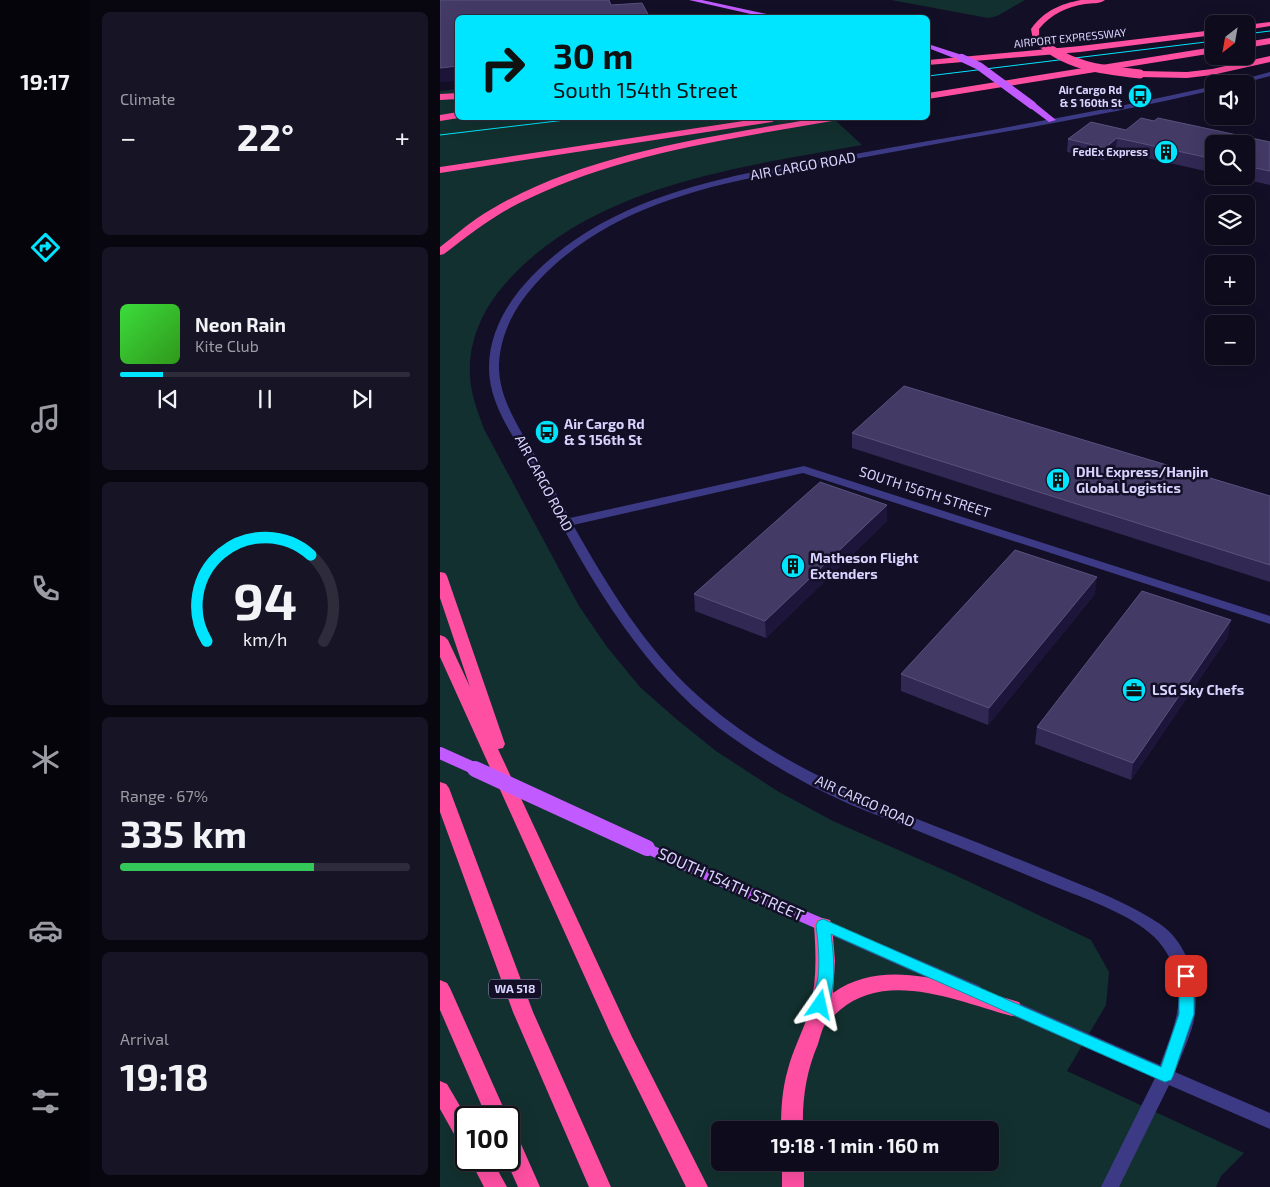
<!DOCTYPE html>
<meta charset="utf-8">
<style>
:root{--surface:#0e0b1c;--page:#171425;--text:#f1f3f6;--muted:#9b9ba3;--line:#2e2b3b;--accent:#00e5ff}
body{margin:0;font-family:"Exo 2",sans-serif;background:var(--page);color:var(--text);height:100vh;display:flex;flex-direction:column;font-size:19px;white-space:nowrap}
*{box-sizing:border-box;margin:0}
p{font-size:16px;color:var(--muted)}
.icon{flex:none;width:28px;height:28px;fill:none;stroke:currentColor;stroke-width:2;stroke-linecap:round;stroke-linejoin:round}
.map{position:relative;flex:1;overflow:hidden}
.panel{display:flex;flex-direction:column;gap:12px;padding:12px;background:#08060f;width:350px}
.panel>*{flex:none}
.banner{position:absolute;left:15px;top:15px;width:475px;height:105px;border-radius:8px;box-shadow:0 5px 20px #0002,0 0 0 1px var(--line);background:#00e5ff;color:#111;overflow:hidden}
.needle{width:32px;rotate:211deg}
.buttons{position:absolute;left:765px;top:15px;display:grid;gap:10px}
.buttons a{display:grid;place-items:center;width:50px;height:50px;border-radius:8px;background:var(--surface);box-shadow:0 5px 20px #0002,0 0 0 1px var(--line);font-size:25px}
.speed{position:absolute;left:15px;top:1106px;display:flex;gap:10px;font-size:25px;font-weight:700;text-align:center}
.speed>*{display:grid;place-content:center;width:65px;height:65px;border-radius:50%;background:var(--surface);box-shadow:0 5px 20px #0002,0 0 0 1px var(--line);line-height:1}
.speed .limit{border:2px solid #111;border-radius:8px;background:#fff;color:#111}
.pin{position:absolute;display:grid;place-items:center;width:42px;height:42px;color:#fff;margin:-21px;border-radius:10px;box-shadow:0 2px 8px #0006}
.me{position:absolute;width:55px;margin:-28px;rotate:11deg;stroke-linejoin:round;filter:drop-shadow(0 0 4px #0008)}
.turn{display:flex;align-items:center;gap:18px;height:105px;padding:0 15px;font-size:22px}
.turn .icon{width:65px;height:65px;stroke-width:2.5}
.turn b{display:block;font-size:35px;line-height:42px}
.big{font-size:38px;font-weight:700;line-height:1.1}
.panel .card{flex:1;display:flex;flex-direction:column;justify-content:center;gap:8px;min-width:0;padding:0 18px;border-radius:8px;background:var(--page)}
.panel .dial{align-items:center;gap:0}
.dial svg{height:130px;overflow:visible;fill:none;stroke:var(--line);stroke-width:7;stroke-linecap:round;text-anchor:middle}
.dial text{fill:var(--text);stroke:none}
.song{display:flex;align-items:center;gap:15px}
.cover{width:60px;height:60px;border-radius:8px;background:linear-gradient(135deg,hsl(120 70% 55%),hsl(110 70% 35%))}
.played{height:5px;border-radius:2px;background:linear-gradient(90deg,var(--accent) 15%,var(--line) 15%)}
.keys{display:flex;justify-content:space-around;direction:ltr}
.heat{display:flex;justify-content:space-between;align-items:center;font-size:28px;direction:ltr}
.charge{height:8px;border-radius:4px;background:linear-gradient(90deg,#34c759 67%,var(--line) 0)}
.trip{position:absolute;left:271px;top:1121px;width:288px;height:50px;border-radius:8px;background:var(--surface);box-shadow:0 5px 20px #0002,0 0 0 1px var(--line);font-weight:700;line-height:50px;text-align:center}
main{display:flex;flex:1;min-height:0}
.tabs{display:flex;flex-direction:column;width:90px;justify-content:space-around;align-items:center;background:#06040b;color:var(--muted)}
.tabs .icon{width:35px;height:35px}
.tabs .active{color:var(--accent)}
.tabs b{font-size:22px;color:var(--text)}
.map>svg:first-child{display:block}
</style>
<main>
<nav class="tabs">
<b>19:17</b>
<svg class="icon active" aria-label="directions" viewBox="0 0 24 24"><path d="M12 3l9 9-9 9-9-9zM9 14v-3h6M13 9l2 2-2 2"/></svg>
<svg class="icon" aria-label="music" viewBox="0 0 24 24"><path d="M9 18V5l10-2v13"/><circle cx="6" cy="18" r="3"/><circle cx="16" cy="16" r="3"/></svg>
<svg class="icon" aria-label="phone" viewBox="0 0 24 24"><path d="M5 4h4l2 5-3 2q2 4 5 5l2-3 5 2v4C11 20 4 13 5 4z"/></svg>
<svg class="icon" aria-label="climate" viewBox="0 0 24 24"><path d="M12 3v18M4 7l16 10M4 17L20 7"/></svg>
<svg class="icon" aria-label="car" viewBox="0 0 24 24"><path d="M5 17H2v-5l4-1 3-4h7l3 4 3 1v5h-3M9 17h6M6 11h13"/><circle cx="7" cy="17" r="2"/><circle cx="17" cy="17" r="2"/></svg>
<svg class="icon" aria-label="filters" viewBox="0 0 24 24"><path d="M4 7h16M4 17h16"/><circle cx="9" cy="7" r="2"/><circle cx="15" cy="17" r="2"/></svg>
</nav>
<section class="panel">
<div class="card"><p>Climate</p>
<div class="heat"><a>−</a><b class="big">22°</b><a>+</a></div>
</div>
<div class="card">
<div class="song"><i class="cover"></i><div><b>Neon Rain</b><p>Kite Club</p></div></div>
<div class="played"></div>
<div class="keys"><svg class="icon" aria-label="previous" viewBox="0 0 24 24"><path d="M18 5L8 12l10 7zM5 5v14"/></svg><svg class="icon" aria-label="pause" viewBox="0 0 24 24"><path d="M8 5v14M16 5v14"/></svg><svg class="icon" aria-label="next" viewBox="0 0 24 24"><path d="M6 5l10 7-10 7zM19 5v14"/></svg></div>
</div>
<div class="card dial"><svg viewBox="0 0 100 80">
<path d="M14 69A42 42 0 1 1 86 69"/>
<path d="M14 69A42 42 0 0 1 78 16" stroke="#00e5ff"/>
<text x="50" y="56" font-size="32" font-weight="700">94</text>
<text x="50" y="72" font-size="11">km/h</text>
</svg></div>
<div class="card"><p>Range · 67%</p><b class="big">335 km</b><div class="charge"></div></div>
<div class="card"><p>Arrival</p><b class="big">19:18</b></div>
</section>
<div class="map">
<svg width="830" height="1187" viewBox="0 0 830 1187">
<rect width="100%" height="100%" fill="#130f26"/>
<g fill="#12302f" fill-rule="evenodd">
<polygon points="451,0 585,0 557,16 548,18"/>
<path d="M17,89L18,118H393L422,145C300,167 151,185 65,284C42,310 28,342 30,377C31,395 38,412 44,429L139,606L167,647L200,687L235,718L276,751L339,792L393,821L515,875L651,940L669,972L666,1005L627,1071L804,1153L781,1176L776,1187H0V91ZM26,1118H69V1160H26ZM280,1130H550V1162H280Z"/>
</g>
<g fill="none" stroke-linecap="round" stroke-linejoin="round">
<g fill="#3d3a85" fill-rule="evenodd">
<polygon points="830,72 830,76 800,84 786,84"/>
<path d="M774,86V90C691,109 607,125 523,139C480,147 436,155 393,163C290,180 177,199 101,278C78,302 61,329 59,364C58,400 82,432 99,462C110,481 119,500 130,518L364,466L830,616V624L363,473L133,525C167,585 205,648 257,695C328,759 413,794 500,828C552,848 603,869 654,890C677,900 699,910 720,924C747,942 759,982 755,1013C754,1029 741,1056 735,1072L830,1113V1129L729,1085L679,1187H661L715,1078L560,1010L558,1005L560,1000L566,998L572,1000L720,1065C733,1029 750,994 729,957C725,949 718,940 712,935C688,913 641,897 611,885C570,868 529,851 488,835C462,824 435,815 409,804C364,784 319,758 279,728C193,662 141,563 93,471C76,439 49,406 49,368C49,332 68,301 92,276C171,195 287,175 394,158C437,150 480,142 524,135C607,120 691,105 774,86Z"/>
<polygon points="383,919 540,986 542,991 540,996 534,997 528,996 377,929 375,925 377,921"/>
</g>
<g fill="#c25bff" fill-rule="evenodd">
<polygon points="249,0 262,0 345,18 329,18"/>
<polygon points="488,44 525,56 526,58 519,60 488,48"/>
<polygon points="589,103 595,103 616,120 609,122 589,107"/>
<polygon points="207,843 389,921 391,925 389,929 383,931 377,929 202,852 199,848 202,844"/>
</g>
<g fill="#ff4fa3" fill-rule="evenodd">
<path d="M641,0H665C660,4 652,3 645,4C627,7 611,14 599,29V40H593L591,29C604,11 620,4 641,0Z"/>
<polygon points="830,22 830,26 806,30 806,25"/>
<polygon points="774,30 774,35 640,52 488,65 488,60 640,46"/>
<polygon points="830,38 830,44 806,48 806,42"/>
<polygon points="774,47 774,53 488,99 488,93"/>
<polygon points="830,56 830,62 772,75 747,78 700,77 696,74 700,71 747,72 772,69"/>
<polygon points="18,93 18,99 0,100 0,94"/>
<polygon points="18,112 18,118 19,118 0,121 0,115"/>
<polygon points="323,118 337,119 332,122 0,173 0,167"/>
<path d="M379,118H397L392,121C290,139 184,153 90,198C58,212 31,233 4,254L0,255V247C12,238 24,227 36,219C131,155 268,137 379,118Z"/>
<polygon points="0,572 5,573 7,576 65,744 63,748 58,749 192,1037 268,1187 246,1187 172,1037 0,657 0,635 5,637 8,640 30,687 0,598"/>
<polygon points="0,782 6,784 9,788 93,1012 171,1187 149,1187 73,1012 0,812"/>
<path d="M383,918L390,920L392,925L395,961L393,993C446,955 516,985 572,1000L579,1002L582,1008L579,1014L572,1016C519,1002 448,969 400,1010C396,1014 389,1018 386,1023C382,1028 380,1038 378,1044C366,1072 362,1100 363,1130H341C341,1110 342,1089 348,1069C353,1049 364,1030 370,1008C377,981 376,953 374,925L376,920Z"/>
<polygon points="0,980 7,983 10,988 68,1118 47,1118 0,1010"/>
<polygon points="0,1081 7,1084 27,1118 26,1144 18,1141 0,1109"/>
<polygon points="69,1133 77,1135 100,1187 78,1187 66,1160 69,1160"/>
<polygon points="30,1160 52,1160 67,1187 44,1187"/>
<rect x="342" y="1162" width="22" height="25"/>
</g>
<g stroke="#00e5ff" stroke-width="1">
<polyline points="806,34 830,31"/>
<polyline points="488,76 774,41"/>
<polyline points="0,135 142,118"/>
</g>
<polyline stroke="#c25bff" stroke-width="8" points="522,58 539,66 592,105"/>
<polyline stroke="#c25bff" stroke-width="12" points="0,753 38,770"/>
<polyline stroke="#c25bff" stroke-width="16" points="35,769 207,848"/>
<path stroke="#ff4fa3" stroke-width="9" d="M596,38C625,66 662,70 700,74"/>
</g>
<g fill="#312854">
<polygon points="686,130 830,142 830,185 790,176 806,176 806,144 774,144 774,173 676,151 664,160 627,152 628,139"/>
<polygon points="412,433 830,496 830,582 412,448"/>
<polygon points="447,505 447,521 326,638 255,611 254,594"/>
<polygon points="655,594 548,725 461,691 461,674"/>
<polygon points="788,637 691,780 595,744 597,727"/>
</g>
<g fill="#1d163a">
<polygon points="18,66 18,81 0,82 0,68"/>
<polygon points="677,138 676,151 664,160 665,148"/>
<polygon points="447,505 447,521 326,638 325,621"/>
<polygon points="657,577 655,594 548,725 549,708"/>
<polygon points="791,620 788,637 691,780 693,763"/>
</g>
<g fill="#433a66" stroke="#5a527e">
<polygon points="0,0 169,0 171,5 202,3 210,18 18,18 18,66 0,68"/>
<polygon points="701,118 714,121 718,118 830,142 830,171 806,166 806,144 774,144 774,159 677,138 665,148 628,139 651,122 686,130"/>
<polygon points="464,386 830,496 830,565 412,433"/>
<polygon points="380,482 447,505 325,621 254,594"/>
<polygon points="575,550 657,577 549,708 461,674"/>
<polygon points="702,591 791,620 693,763 597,727"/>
</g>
<path fill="#00e5ff" stroke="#0095a6" d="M383,919L721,1067L739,1014V976L741,972L746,971L752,972L754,976V1014L733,1076L731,1080L725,1082L720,1080L391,934C394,958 397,987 386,1009L380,1011L375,1009C370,1000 377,987 378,977C380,960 378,942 376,925L378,921Z"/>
<defs>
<g id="bus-disc" transform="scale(1.25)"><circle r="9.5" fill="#00e5ff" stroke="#130f26"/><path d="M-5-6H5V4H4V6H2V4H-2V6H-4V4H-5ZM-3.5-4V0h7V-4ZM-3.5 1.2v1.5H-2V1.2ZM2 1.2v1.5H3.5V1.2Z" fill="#111"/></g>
<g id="building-disc" transform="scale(1.25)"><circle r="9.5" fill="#00e5ff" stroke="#130f26"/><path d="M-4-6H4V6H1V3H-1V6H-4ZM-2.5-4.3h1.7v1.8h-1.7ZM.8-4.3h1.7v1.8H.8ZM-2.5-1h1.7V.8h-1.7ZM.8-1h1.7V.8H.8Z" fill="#111"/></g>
<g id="office-disc" transform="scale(1.25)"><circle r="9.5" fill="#00e5ff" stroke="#130f26"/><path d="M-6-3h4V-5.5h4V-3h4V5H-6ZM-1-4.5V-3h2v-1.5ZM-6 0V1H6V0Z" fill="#111"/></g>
</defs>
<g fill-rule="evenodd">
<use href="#bus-disc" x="700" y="96"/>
<use href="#building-disc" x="726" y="152"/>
<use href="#bus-disc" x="107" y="432"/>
<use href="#building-disc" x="618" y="480"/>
<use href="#building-disc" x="353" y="566"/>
<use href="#office-disc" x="694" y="690"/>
</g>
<g text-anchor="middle" stroke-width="5" stroke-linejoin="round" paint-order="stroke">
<g font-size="11" fill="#d9d4ff" stroke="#130f26">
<text transform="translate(630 38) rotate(-6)" y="4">AIRPORT EXPRESSWAY</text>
</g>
<g font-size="11" font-weight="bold" fill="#d9d4ff" stroke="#130f26" text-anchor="end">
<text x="682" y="94">Air Cargo Rd<tspan x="682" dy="13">&amp; S 160th St</tspan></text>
<text x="708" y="156">FedEx Express</text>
</g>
<rect fill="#130f26" stroke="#9e99be" stroke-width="1" x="49" y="979.5" width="52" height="19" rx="4"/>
<g font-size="12" font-weight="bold" fill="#d9d4ff">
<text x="75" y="993">WA 518</text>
</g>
<g font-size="14" fill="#d9d4ff" stroke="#130f26">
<text transform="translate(363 166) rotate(-10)" y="5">AIR CARGO ROAD</text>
<text transform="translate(104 483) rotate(62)" y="5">AIR CARGO ROAD</text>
<text transform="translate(485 492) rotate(18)" y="5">SOUTH 156TH STREET</text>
<text transform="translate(425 801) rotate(24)" y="5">AIR CARGO ROAD</text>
</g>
<g font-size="14" font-weight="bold" fill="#d9d4ff" stroke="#130f26" text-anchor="start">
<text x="124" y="429">Air Cargo Rd<tspan x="124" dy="16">&amp; S 156th St</tspan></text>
<text x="636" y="477">DHL Express/Hanjin<tspan x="636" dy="16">Global Logistics</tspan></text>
<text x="370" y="563">Matheson Flight<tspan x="370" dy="16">Extenders</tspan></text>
<text x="712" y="695">LSG Sky Chefs</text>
</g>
<g font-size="16" fill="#d9d4ff" stroke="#130f26">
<text transform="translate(291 884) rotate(24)" y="6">SOUTH 154TH STREET</text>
</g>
</g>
</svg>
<div class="buttons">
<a><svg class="needle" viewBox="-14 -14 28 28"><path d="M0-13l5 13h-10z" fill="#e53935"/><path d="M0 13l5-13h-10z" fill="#9b9ba3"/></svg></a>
<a><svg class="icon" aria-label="sound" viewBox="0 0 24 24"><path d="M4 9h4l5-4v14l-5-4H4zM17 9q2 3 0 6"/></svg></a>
<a><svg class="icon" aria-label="search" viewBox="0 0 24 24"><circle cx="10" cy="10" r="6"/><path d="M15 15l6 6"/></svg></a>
<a><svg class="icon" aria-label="layers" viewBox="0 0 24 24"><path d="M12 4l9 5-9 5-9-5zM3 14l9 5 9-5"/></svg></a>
<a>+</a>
<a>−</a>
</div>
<div class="speed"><div class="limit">100</div></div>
<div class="pin" style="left:746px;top:976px;background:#d93025"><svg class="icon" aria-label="arrive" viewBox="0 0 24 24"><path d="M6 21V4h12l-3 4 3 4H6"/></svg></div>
<svg class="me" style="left:380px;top:1005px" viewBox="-20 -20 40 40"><path d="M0-17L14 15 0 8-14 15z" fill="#00e5ff" stroke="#fff" stroke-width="4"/></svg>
<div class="trip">19:18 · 1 min · 160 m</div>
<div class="banner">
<div class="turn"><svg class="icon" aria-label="right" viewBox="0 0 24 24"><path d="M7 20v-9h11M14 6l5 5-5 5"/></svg><div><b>30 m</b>South 154th Street</div></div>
</div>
</div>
</main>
